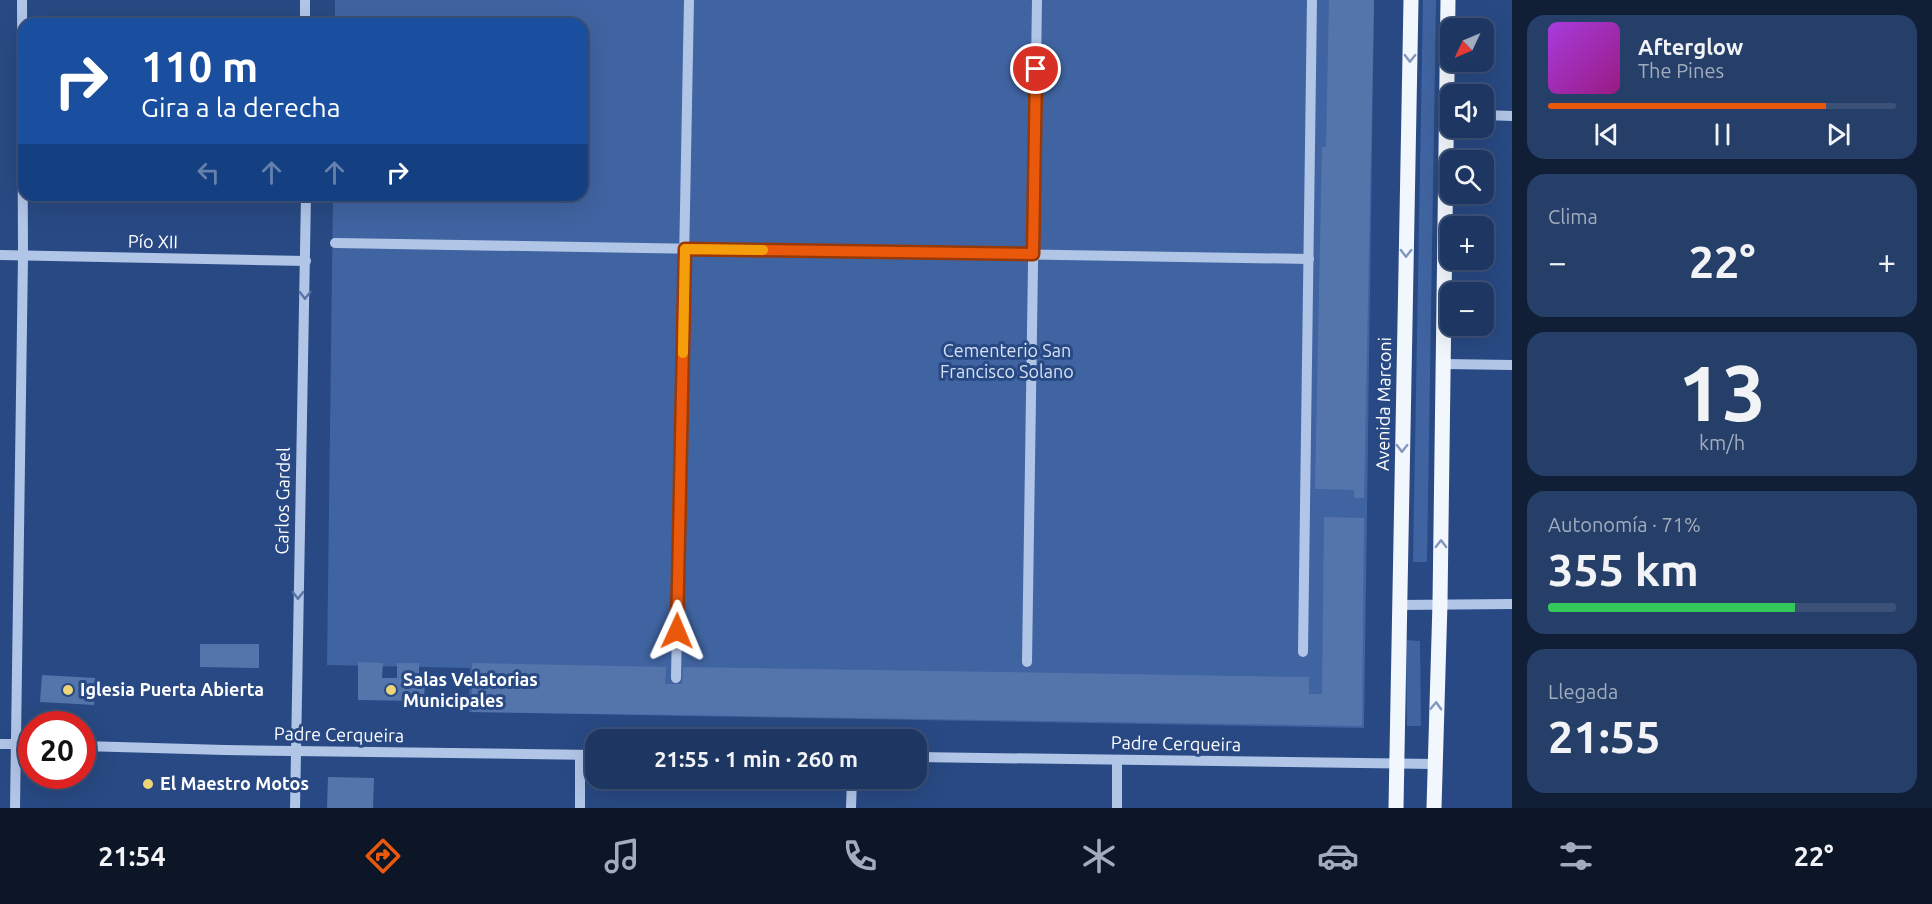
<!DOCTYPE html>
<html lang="es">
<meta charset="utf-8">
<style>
:root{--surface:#1e3762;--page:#263f68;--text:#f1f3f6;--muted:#a1acbe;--line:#3c5177;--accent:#ea580c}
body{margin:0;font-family:Ubuntu,sans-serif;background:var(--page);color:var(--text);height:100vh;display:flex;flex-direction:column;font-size:22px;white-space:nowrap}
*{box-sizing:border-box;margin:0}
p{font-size:20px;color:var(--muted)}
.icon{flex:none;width:33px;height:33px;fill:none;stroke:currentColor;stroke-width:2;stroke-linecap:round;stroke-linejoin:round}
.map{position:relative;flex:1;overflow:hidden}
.sheet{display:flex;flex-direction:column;gap:15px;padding:15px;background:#101e36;width:420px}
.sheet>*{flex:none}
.top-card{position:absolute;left:18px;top:18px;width:570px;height:183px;border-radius:18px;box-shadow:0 6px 24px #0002,0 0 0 2px var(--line);background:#1a4fa0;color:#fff;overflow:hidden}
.needle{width:39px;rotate:226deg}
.tools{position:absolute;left:1440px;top:18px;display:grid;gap:12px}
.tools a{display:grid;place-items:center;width:54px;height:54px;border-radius:12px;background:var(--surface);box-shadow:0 6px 24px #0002,0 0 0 2px var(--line);font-size:30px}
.speed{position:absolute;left:18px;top:711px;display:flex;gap:12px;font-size:30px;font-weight:700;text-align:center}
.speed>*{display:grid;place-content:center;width:78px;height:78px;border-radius:50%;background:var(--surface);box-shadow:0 6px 24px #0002,0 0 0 2px var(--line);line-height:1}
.speed .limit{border:9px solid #d22;background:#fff;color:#111}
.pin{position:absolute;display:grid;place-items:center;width:51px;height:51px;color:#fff;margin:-26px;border:3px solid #fff;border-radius:50%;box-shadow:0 2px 6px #0007}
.me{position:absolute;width:66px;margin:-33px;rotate:1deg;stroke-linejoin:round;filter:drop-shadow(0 0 4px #0008)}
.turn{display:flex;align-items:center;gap:21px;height:126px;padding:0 24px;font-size:27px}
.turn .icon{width:78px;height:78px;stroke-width:2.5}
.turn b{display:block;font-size:42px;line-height:51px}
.lanes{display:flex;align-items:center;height:57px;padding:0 24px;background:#0003;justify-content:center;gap:30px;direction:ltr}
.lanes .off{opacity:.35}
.big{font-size:45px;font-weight:700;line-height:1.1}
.sheet .tile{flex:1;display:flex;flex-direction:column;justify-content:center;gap:9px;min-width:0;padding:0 21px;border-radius:18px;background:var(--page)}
.sheet .dial{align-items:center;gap:0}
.dial b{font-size:78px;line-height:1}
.song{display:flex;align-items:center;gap:18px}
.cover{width:72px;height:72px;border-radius:9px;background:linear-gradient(135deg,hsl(280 70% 55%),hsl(310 70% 35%))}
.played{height:6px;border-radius:3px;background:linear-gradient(90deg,var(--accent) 80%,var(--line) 80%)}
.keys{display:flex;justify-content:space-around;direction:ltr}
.heat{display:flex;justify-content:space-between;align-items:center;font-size:33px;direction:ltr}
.charge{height:9px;border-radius:4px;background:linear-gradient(90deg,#34c759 71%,var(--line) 0)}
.trip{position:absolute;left:585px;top:729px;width:342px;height:60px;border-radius:18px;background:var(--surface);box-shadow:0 6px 24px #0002,0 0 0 2px var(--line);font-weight:700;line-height:60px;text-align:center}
.tabs{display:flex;height:96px;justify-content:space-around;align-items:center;background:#0c1627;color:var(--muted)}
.tabs .icon{width:42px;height:42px}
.tabs .current{color:var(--accent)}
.tabs b{font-size:27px;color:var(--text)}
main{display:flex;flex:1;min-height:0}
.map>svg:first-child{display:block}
</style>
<main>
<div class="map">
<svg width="1512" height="808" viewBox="0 0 1512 808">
<rect width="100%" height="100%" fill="#284983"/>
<g fill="#4064a1">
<polygon points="335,0 1374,0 1364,728 469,712 470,668 327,665 333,195 582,195 582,24 335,24"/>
<polygon points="1423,0 1436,0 1427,562 1413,562"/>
<polygon points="1406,640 1420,641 1421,726 1407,726"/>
</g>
<g fill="#5475ac">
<polygon points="1329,0 1374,0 1364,498 1354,498 1354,490 1315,489 1322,147 1326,147"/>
<polygon points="1324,517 1364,518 1362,726 472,712 472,663 666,667 665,684 682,684 683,667 1309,677 1309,694 1322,694"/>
<polygon points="200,644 259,644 259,668 200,667"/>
<polygon points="358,662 383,663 382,678 397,678 397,663 419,663 419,679 425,679 424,701 358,700"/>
<polygon points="42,675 95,678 94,705 40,702"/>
<polygon points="328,777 374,778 373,808 327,808"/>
</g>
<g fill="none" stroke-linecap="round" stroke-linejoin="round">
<g stroke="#b1c5e7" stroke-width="10">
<polyline points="305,0 305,24"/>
<polyline points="1484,115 1512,116"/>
<polyline points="335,243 1309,259"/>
<polyline points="0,255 306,261"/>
<polyline points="1444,364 1512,365"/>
<polyline points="1399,605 1512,604"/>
<polyline points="1303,652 1312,0"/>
<polyline points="1027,662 1037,0"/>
<polyline points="676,678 689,0"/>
<polyline points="0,744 32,744"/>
<polyline points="82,746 225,750 596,755"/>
<polyline points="916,757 1434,764"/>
<polyline points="15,808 23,256 22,0"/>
<polyline points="295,808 306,195"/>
<polyline points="580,808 580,755"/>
<polyline points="851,808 852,778"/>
<polyline points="1117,808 1117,760"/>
</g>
<g stroke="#f2f6fd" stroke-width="15">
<polyline points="1396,808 1411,0"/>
<polyline points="1434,808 1440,603 1448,0"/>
</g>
</g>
<defs><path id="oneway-chevron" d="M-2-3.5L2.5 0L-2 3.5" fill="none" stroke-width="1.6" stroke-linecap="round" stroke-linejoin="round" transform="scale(1.5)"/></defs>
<g stroke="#8397ba">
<use href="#oneway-chevron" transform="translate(1410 58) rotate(91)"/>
<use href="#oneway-chevron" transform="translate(1406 253) rotate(91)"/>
<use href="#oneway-chevron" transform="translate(1402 448) rotate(91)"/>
<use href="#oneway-chevron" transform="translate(1441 544) rotate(-89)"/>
<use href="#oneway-chevron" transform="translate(1436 706) rotate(-88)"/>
</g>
<g stroke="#5874a6">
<use href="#oneway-chevron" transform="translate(305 295) rotate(91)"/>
<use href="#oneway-chevron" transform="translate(298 595) rotate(91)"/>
</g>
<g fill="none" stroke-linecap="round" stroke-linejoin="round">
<g stroke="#983908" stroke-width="15">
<polyline id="route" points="677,631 685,249 1033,254 1036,69"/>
</g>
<use href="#route" stroke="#ea580c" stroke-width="10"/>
<polyline stroke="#f59e0b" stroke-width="10" points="683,353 685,249 763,250"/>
</g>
<g fill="#eed577" stroke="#284983" stroke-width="2">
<circle cx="68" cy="690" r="6"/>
<circle cx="391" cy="690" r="6"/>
<circle cx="148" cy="784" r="6"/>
</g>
<g text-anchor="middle" stroke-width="6" stroke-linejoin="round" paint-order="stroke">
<g font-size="18" fill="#fff" stroke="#284983">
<text transform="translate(153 242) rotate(1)" y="6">Pío XII</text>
<text transform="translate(1384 404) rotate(-89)" y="6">Avenida Marconi</text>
<text transform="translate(283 501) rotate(-89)" y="6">Carlos Gardel</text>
<text transform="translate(339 735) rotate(1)" y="6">Padre Cerqueira</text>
<text transform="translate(1176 744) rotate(1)" y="6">Padre Cerqueira</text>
</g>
<g font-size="18" fill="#d4e1f5" stroke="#284983">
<text x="1007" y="357">Cementerio San<tspan x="1007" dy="21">Francisco Solano</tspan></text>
</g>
<g font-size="18" font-weight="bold" fill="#fff" stroke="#284983" text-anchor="start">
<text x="403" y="686">Salas Velatorias<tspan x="403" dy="21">Municipales</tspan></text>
<text x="80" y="696">Iglesia Puerta Abierta</text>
<text x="160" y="790">El Maestro Motos</text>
</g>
</g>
</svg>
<div class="tools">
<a><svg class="needle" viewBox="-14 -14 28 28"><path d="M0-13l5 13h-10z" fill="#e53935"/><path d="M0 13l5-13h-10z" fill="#a1acbe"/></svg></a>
<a><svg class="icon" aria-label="sound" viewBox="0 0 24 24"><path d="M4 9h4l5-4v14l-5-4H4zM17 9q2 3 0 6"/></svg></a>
<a><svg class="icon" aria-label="search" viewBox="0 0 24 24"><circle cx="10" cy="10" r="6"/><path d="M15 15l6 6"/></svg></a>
<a>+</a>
<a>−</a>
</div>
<div class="speed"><div class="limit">20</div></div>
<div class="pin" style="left:1036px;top:69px;background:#d93025"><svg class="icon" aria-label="arrive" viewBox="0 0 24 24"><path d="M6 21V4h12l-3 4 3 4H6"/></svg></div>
<svg class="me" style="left:677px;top:631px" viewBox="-20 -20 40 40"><path d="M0-17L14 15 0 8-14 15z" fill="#ea580c" stroke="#fff" stroke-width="4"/></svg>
<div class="trip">21:55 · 1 min · 260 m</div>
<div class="top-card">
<div class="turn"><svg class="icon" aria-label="right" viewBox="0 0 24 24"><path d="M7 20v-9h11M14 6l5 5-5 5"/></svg><div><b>110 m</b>Gira a la derecha</div></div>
<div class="lanes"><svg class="icon off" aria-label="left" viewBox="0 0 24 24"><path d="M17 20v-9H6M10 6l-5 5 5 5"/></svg><svg class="icon off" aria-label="ahead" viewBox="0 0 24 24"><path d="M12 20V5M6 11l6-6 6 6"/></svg><svg class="icon off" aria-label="ahead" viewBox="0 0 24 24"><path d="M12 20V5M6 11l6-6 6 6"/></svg><svg class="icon" aria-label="right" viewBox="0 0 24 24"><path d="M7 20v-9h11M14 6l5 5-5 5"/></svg></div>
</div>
</div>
<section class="sheet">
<div class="tile">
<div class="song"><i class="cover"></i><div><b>Afterglow</b><p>The Pines</p></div></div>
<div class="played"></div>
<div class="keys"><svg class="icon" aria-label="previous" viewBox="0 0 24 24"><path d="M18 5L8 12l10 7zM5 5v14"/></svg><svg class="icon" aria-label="pause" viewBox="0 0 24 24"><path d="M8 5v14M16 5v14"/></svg><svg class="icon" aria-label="next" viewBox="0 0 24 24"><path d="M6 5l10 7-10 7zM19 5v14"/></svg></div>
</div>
<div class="tile"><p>Clima</p>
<div class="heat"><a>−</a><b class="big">22°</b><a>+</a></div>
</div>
<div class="tile dial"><b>13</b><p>km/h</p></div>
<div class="tile"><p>Autonomía · 71%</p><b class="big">355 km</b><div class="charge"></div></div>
<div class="tile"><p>Llegada</p><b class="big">21:55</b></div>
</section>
</main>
<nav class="tabs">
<b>21:54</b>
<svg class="icon current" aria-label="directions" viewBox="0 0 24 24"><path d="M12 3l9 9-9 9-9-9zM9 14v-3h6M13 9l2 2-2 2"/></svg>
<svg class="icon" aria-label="music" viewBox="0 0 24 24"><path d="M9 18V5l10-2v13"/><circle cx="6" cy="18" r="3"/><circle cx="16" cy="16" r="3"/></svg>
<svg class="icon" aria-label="phone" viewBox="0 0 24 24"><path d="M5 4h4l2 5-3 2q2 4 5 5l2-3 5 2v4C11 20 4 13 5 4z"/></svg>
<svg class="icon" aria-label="climate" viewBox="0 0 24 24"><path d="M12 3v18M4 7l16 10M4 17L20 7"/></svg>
<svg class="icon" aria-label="car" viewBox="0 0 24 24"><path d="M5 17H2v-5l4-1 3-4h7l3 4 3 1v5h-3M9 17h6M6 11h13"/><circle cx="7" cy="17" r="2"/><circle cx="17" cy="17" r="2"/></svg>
<svg class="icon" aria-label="filters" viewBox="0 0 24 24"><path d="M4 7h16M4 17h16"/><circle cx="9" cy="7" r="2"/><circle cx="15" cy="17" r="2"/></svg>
<b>22°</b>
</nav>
